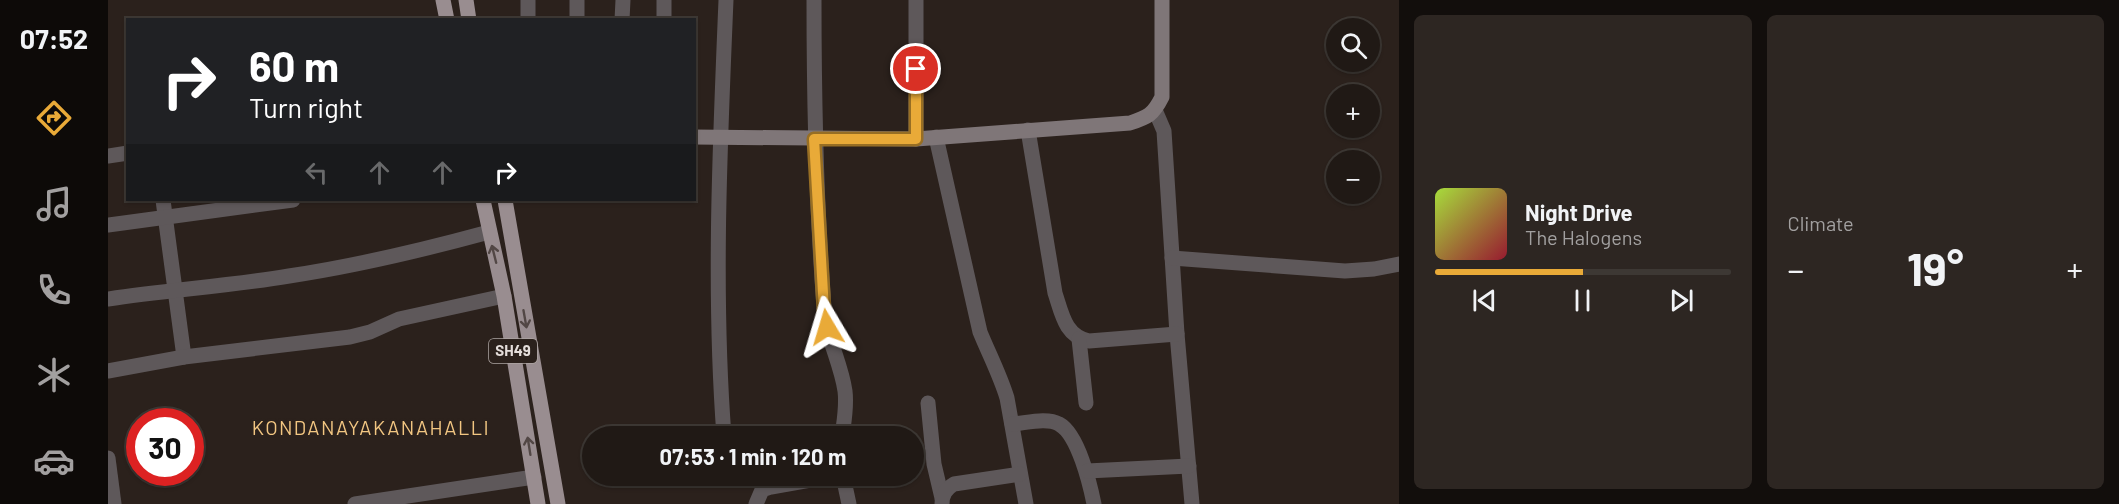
<!DOCTYPE html>
<meta charset="utf-8">
<style>
:root{--surface:#201915;--page:#2d2622;--text:#f1f3f6;--muted:#a2a0a0;--line:#3d3834;--accent:#e9aa38}
body{margin:0;font-family:Barlow,sans-serif;background:var(--page);color:var(--text);height:100vh;display:flex;flex-direction:column;font-size:22px;white-space:nowrap}
*{box-sizing:border-box;margin:0}
p{font-size:20px;color:var(--muted)}
.icon{flex:none;width:33px;height:33px;fill:none;stroke:currentColor;stroke-width:2;stroke-linecap:round;stroke-linejoin:round}
.map{position:relative;flex:1;overflow:hidden}
.sheet{display:flex;flex-direction:column;gap:15px;padding:15px;background:#120e0c;width:720px}
.sheet>*{flex:none}
.top-card{position:absolute;left:18px;top:18px;width:570px;height:183px;border-radius:0px;box-shadow:0 2px 4px #0004,0 0 0 2px var(--line);background:#202124;color:#fff;overflow:hidden}
.controls{position:absolute;left:1218px;top:18px;display:grid;gap:12px}
.controls a{display:grid;place-items:center;width:54px;height:54px;border-radius:50%;background:var(--surface);box-shadow:0 2px 4px #0004,0 0 0 2px var(--line);font-size:30px}
.speed{position:absolute;left:18px;top:408px;display:flex;gap:12px;font-size:30px;font-weight:700;text-align:center}
.speed>*{display:grid;place-content:center;width:78px;height:78px;border-radius:50%;background:var(--surface);box-shadow:0 2px 4px #0004,0 0 0 2px var(--line);line-height:1}
.speed .limit{border:9px solid #d22;background:#fff;color:#111}
.pin{position:absolute;display:grid;place-items:center;width:51px;height:51px;color:#fff;margin:-26px;border:3px solid #fff;border-radius:50%;box-shadow:0 2px 6px #0007}
.me{position:absolute;width:66px;margin:-33px;rotate:353deg;stroke-linejoin:round;filter:drop-shadow(0 0 4px #0008)}
.turn{display:flex;align-items:center;gap:21px;height:126px;padding:0 24px;font-size:27px}
.turn .icon{width:78px;height:78px;stroke-width:2.5}
.turn b{display:block;font-size:42px;line-height:51px}
.lanes{display:flex;align-items:center;height:57px;padding:0 24px;background:#0003;justify-content:center;gap:30px;direction:ltr}
.lanes .off{opacity:.35}
.big{font-size:45px;font-weight:700;line-height:1.1}
.sheet .widget{flex:1;display:flex;flex-direction:column;justify-content:center;gap:9px;min-width:0;padding:0 21px;border-radius:9px;background:var(--page)}
.song{display:flex;align-items:center;gap:18px}
.cover{width:72px;height:72px;border-radius:9px;background:linear-gradient(135deg,hsl(80 70% 55%),hsl(350 70% 35%))}
.played{height:6px;border-radius:3px;background:linear-gradient(90deg,var(--accent) 50%,var(--line) 50%)}
.keys{display:flex;justify-content:space-around;direction:ltr}
.heat{display:flex;justify-content:space-between;align-items:center;font-size:33px;direction:ltr}
.sheet .tiles{flex:1;display:grid;gap:15px;grid-template-columns:repeat(2,1fr)}
.trip{position:absolute;left:474px;top:426px;width:342px;height:60px;border-radius:30px;background:var(--surface);box-shadow:0 2px 4px #0004,0 0 0 2px var(--line);font-weight:700;line-height:60px;text-align:center}
main{display:flex;flex:1;min-height:0}
.dock{display:flex;flex-direction:column;width:108px;justify-content:space-around;align-items:center;background:#0d0a08;color:var(--muted)}
.dock .icon{width:42px;height:42px}
.dock .selected{color:var(--accent)}
.dock b{font-size:27px;color:var(--text)}
.map>svg:first-child{display:block}
</style>
<main>
<nav class="dock">
<b>07:52</b>
<svg class="icon selected" aria-label="directions" viewBox="0 0 24 24"><path d="M12 3l9 9-9 9-9-9zM9 14v-3h6M13 9l2 2-2 2"/></svg>
<svg class="icon" aria-label="music" viewBox="0 0 24 24"><path d="M9 18V5l10-2v13"/><circle cx="6" cy="18" r="3"/><circle cx="16" cy="16" r="3"/></svg>
<svg class="icon" aria-label="phone" viewBox="0 0 24 24"><path d="M5 4h4l2 5-3 2q2 4 5 5l2-3 5 2v4C11 20 4 13 5 4z"/></svg>
<svg class="icon" aria-label="climate" viewBox="0 0 24 24"><path d="M12 3v18M4 7l16 10M4 17L20 7"/></svg>
<svg class="icon" aria-label="car" viewBox="0 0 24 24"><path d="M5 17H2v-5l4-1 3-4h7l3 4 3 1v5h-3M9 17h6M6 11h13"/><circle cx="7" cy="17" r="2"/><circle cx="17" cy="17" r="2"/></svg>
</nav>
<div class="map">
<svg width="1291" height="504" viewBox="0 0 1291 504">
<rect width="100%" height="100%" fill="#2b211c"/>
<g fill="none" stroke-linecap="round" stroke-linejoin="round">
<g stroke="#5e585a" stroke-width="15">
<path d="M706,0C706,102 708,204 716,307C718,337 733,363 737,391C739,407 736,421 734,436"/>
<polyline points="808,0 808,139"/>
<polyline points="420,20 420,0"/>
<polyline points="469,20 469,0"/>
<polyline points="514,20 515,0"/>
<polyline points="556,20 556,0"/>
<polyline points="1047,110 1056,131 1069,334 1084,504"/>
<path d="M920,130L947,293C954,314 957,336 981,341L1069,334"/>
<path d="M828,137L872,332C881,354 892,375 899,398L918,504"/>
<polyline points="0,156 20,153"/>
<polyline points="55,200 76,357"/>
<polyline points="0,225 185,200"/>
<polyline points="1064,258 1237,271 1266,269 1291,264"/>
<path d="M0,299C60,290 121,286 181,276C248,266 315,250 381,232"/>
<polyline points="971,339 978,403"/>
<polyline points="0,371 76,357 242,337 262,332 291,319 396,296"/>
<polyline points="820,403 826,464 834,498"/>
<path d="M904,424C918,423 939,417 951,424C970,434 982,484 986,504"/>
<path d="M616,436C605,291 612,145 618,0"/>
<polyline points="0,458 6,504"/>
<polyline points="979,471 1081,466"/>
<polyline points="619,476 619,477"/>
<polyline points="735,476 741,504"/>
<polyline points="247,504 426,477"/>
<polyline points="648,504 654,490 663,487 725,476"/>
<path d="M834,504C834,494 838,489 846,484L912,474"/>
</g>
<path stroke="#7f7678" stroke-width="15" d="M586,137L808,139L1022,123C1040,117 1045,115 1054,97V0"/>
<g stroke="#998d90" stroke-width="15">
<polyline points="335,0 339,20"/>
<polyline points="358,0 361,20"/>
<polyline points="375,200 396,296 430,504"/>
<polyline points="397,200 450,504"/>
</g>
</g>
<defs><path id="oneway-shaft" d="M-6 0H5M1.5-3L5.5 0L1.5 3" fill="none" stroke-width="1.6" stroke-linecap="round" stroke-linejoin="round" transform="scale(1.5)"/></defs>
<g stroke="#524745">
<use href="#oneway-shaft" transform="translate(386 254) rotate(-104)"/>
<use href="#oneway-shaft" transform="translate(417 319) rotate(80)"/>
<use href="#oneway-shaft" transform="translate(421 446) rotate(-99)"/>
</g>
<g fill="none" stroke-linecap="round" stroke-linejoin="round">
<g stroke="#976e24" stroke-width="15">
<polyline id="route" points="719,327 716,310 706,139 808,139 808,69"/>
</g>
<use href="#route" stroke="#e9aa38" stroke-width="10"/>
</g>
<g text-anchor="middle" stroke-width="6" stroke-linejoin="round" paint-order="stroke">
<rect fill="#2b211c" stroke="#ada5a2" stroke-width="1.5" x="381" y="339" width="48" height="24" rx="4.5"/>
<g font-size="15" font-weight="bold" fill="#e5dedb">
<text x="405" y="356">SH49</text>
</g>
<g font-size="20" letter-spacing="1.5" fill="#f2c682" stroke="#2b211c">
<text x="263" y="435">KONDANAYAKANAHALLI</text>
</g>
</g>
</svg>
<div class="controls">
<a><svg class="icon" aria-label="search" viewBox="0 0 24 24"><circle cx="10" cy="10" r="6"/><path d="M15 15l6 6"/></svg></a>
<a>+</a>
<a>−</a>
</div>
<div class="speed"><div class="limit">30</div></div>
<div class="pin" style="left:808px;top:69px;background:#d93025"><svg class="icon" aria-label="arrive" viewBox="0 0 24 24"><path d="M6 21V4h12l-3 4 3 4H6"/></svg></div>
<svg class="me" style="left:719px;top:327px" viewBox="-20 -20 40 40"><path d="M0-17L14 15 0 8-14 15z" fill="#e9aa38" stroke="#fff" stroke-width="4"/></svg>
<div class="trip">07:53 · 1 min · 120 m</div>
<div class="top-card">
<div class="turn"><svg class="icon" aria-label="right" viewBox="0 0 24 24"><path d="M7 20v-9h11M14 6l5 5-5 5"/></svg><div><b>60 m</b>Turn right</div></div>
<div class="lanes"><svg class="icon off" aria-label="left" viewBox="0 0 24 24"><path d="M17 20v-9H6M10 6l-5 5 5 5"/></svg><svg class="icon off" aria-label="ahead" viewBox="0 0 24 24"><path d="M12 20V5M6 11l6-6 6 6"/></svg><svg class="icon off" aria-label="ahead" viewBox="0 0 24 24"><path d="M12 20V5M6 11l6-6 6 6"/></svg><svg class="icon" aria-label="right" viewBox="0 0 24 24"><path d="M7 20v-9h11M14 6l5 5-5 5"/></svg></div>
</div>
</div>
<section class="sheet">
<div class="tiles">
<div class="widget">
<div class="song"><i class="cover"></i><div><b>Night Drive</b><p>The Halogens</p></div></div>
<div class="played"></div>
<div class="keys"><svg class="icon" aria-label="previous" viewBox="0 0 24 24"><path d="M18 5L8 12l10 7zM5 5v14"/></svg><svg class="icon" aria-label="pause" viewBox="0 0 24 24"><path d="M8 5v14M16 5v14"/></svg><svg class="icon" aria-label="next" viewBox="0 0 24 24"><path d="M6 5l10 7-10 7zM19 5v14"/></svg></div>
</div>
<div class="widget"><p>Climate</p>
<div class="heat"><a>−</a><b class="big">19°</b><a>+</a></div>
</div>
</div>
</section>
</main>
